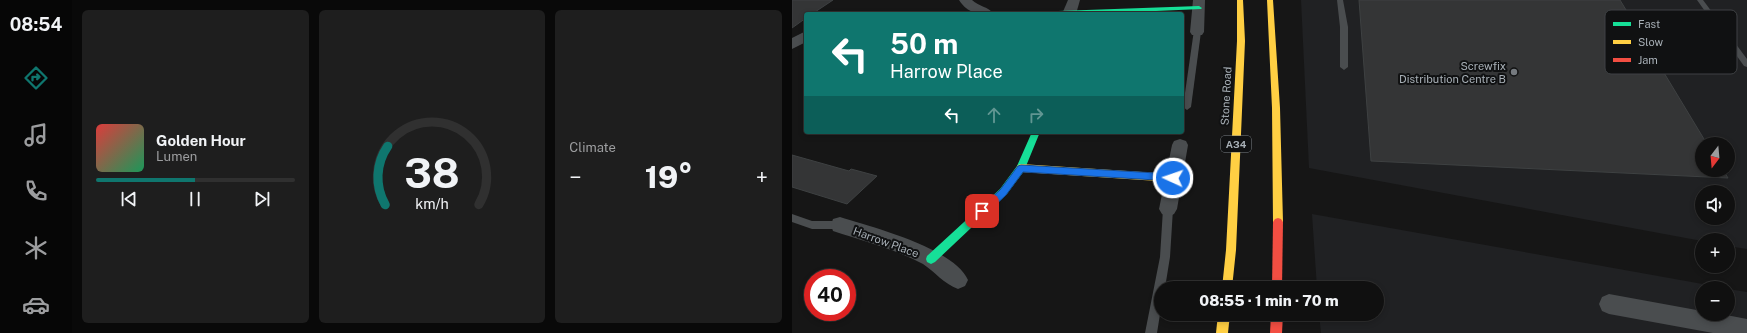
<!DOCTYPE html>
<meta charset="utf-8">
<style>
:root{--surface:#101010;--page:#1e1e1e;--text:#f1f3f6;--muted:#9c9d9f;--line:#303030;--accent:#0f766e}
body{margin:0;font-family:"Public Sans",sans-serif;background:var(--page);color:var(--text);height:100vh;display:flex;flex-direction:column;font-size:15px;white-space:nowrap}
*{box-sizing:border-box;margin:0}
p{font-size:13px;color:var(--muted)}
.icon{flex:none;width:22px;height:22px;fill:none;stroke:currentColor;stroke-width:2;stroke-linecap:round;stroke-linejoin:round}
.map{position:relative;flex:1;overflow:hidden}
.drawer{display:flex;flex-direction:column;gap:10px;padding:10px;background:#090909;width:720px}
.drawer>*{flex:none}
.banner{position:absolute;left:12px;top:12px;width:380px;height:122px;border-radius:4px;box-shadow:0 2px 6px #0003,0 0 0 1px var(--line);background:#0f766e;color:#fff;overflow:hidden}
.needle{width:26px;rotate:196deg}
.controls{position:absolute;left:903px;top:137px;display:grid;gap:8px}
.controls a{display:grid;place-items:center;width:40px;height:40px;border-radius:50%;background:var(--surface);box-shadow:0 2px 6px #0003,0 0 0 1px var(--line);font-size:20px}
.speed{position:absolute;left:12px;top:269px;display:flex;gap:8px;font-size:20px;font-weight:700;text-align:center}
.speed>*{display:grid;place-content:center;width:52px;height:52px;border-radius:50%;background:var(--surface);box-shadow:0 2px 6px #0003,0 0 0 1px var(--line);line-height:1}
.speed .limit{border:6px solid #d22;background:#fff;color:#111}
.pin{position:absolute;display:grid;place-items:center;width:34px;height:34px;color:#fff;margin:-17px;border-radius:8px;box-shadow:0 2px 6px #0006}
.me{position:absolute;width:44px;margin:-22px;rotate:273deg;stroke-linejoin:round;filter:drop-shadow(0 0 3px #0008)}
.turn{display:flex;align-items:center;gap:14px;height:84px;padding:0 20px;font-size:18px}
.turn .icon{width:52px;height:52px;stroke-width:2.5}
.turn b{display:block;font-size:28px;line-height:34px}
.lanes{display:flex;align-items:center;height:38px;padding:0 20px;background:#0003;justify-content:center;gap:20px;direction:ltr}
.lanes .off{opacity:.35}
.big{font-size:30px;font-weight:800;line-height:1.1}
.drawer .tile{flex:1;display:flex;flex-direction:column;justify-content:center;gap:6px;min-width:0;padding:0 14px;border-radius:6px;background:var(--page)}
.drawer .dial{align-items:center;gap:0}
.dial svg{height:104px;overflow:visible;fill:none;stroke:var(--line);stroke-width:7;stroke-linecap:round;text-anchor:middle}
.dial text{fill:var(--text);stroke:none}
.song{display:flex;align-items:center;gap:12px}
.cover{width:48px;height:48px;border-radius:6px;background:linear-gradient(135deg,hsl(0 70% 55%),hsl(150 70% 35%))}
.played{height:4px;border-radius:2px;background:linear-gradient(90deg,var(--accent) 50%,var(--line) 50%)}
.keys{display:flex;justify-content:space-around;direction:ltr}
.heat{display:flex;justify-content:space-between;align-items:center;font-size:22px;direction:ltr}
.drawer .tiles{flex:1;display:grid;gap:10px;grid-template-columns:repeat(3,1fr)}
.trip{position:absolute;left:362px;top:281px;width:230px;height:40px;border-radius:20px;background:var(--surface);box-shadow:0 2px 6px #0003,0 0 0 1px var(--line);font-weight:800;line-height:40px;text-align:center}
main{display:flex;flex:1;min-height:0}
.menu{display:flex;flex-direction:column;width:72px;justify-content:space-around;align-items:center;background:#060606;color:var(--muted)}
.menu .icon{width:28px;height:28px}
.menu .selected{color:var(--accent)}
.menu b{font-size:18px;color:var(--text)}
.map>svg:first-child{display:block}
</style>
<main>
<nav class="menu">
<b>08:54</b>
<svg class="icon selected" aria-label="directions" viewBox="0 0 24 24"><path d="M12 3l9 9-9 9-9-9zM9 14v-3h6M13 9l2 2-2 2"/></svg>
<svg class="icon" aria-label="music" viewBox="0 0 24 24"><path d="M9 18V5l10-2v13"/><circle cx="6" cy="18" r="3"/><circle cx="16" cy="16" r="3"/></svg>
<svg class="icon" aria-label="phone" viewBox="0 0 24 24"><path d="M5 4h4l2 5-3 2q2 4 5 5l2-3 5 2v4C11 20 4 13 5 4z"/></svg>
<svg class="icon" aria-label="climate" viewBox="0 0 24 24"><path d="M12 3v18M4 7l16 10M4 17L20 7"/></svg>
<svg class="icon" aria-label="car" viewBox="0 0 24 24"><path d="M5 17H2v-5l4-1 3-4h7l3 4 3 1v5h-3M9 17h6M6 11h13"/><circle cx="7" cy="17" r="2"/><circle cx="17" cy="17" r="2"/></svg>
</nav>
<section class="drawer">
<div class="tiles">
<div class="tile">
<div class="song"><i class="cover"></i><div><b>Golden Hour</b><p>Lumen</p></div></div>
<div class="played"></div>
<div class="keys"><svg class="icon" aria-label="previous" viewBox="0 0 24 24"><path d="M18 5L8 12l10 7zM5 5v14"/></svg><svg class="icon" aria-label="pause" viewBox="0 0 24 24"><path d="M8 5v14M16 5v14"/></svg><svg class="icon" aria-label="next" viewBox="0 0 24 24"><path d="M6 5l10 7-10 7zM19 5v14"/></svg></div>
</div>
<div class="tile dial"><svg viewBox="0 0 100 80">
<path d="M14 69A42 42 0 1 1 86 69"/>
<path d="M14 69A42 42 0 0 1 16 24" stroke="#0f766e"/>
<text x="50" y="56" font-size="32" font-weight="700">38</text>
<text x="50" y="72" font-size="11">km/h</text>
</svg></div>
<div class="tile"><p>Climate</p>
<div class="heat"><a>−</a><b class="big">19°</b><a>+</a></div>
</div>
</div>
</section>
<div class="map">
<svg width="955" height="333" viewBox="0 0 955 333">
<rect width="100%" height="100%" fill="#161616"/>
<g fill="#202123" fill-rule="evenodd">
<path d="M509,0H955V249L936,246V240L910,241L517,168ZM910,144H936V170H910ZM910,192H936V218H910Z"/>
<polygon points="520,214 933,288 910,288 910,314 936,314 936,289 955,292 955,333 529,333 527,314 585,314 585,288 525,288"/>
</g>
<g fill="#343536" stroke="#3e4142">
<polygon points="0,0 41,0 20,14 14,14 14,18 0,28"/>
<polygon points="567,0 828,0 915,144 910,144 910,170 931,170 936,178 579,161"/>
<polygon points="0,155 57,171 59,169 85,176 55,204 0,187"/>
</g>
<g fill="none" stroke-linecap="round" stroke-linejoin="round">
<g fill="#4a4d4f" fill-rule="evenodd">
<polygon points="545,0 551,0 556,27 556,67 552,70 548,67 548,27"/>
<polygon points="905,0 911,0 955,59 955,67 952,66"/>
<polygon points="402,30 405,30 409,32 399,107 395,110 391,107"/>
<polygon points="376,205 379,206 381,209 378,257 373,288 369,288 369,308 365,333 353,333 368,257 371,209 373,206"/>
<polygon points="0,214 20,221 48,221 51,222 53,225 51,228 48,229 20,229 0,222"/>
</g>
<g fill="#4a4d4f" fill-rule="evenodd">
<path d="M167,0H180C186,6 197,7 202,14C186,14 176,14 167,0Z"/>
<polygon points="276,0 288,0 284,14 270,14"/>
<polygon points="401,0 413,0 412,32 410,35 400,35 398,32"/>
<polygon points="14,31 14,42 0,49 0,38"/>
<polygon points="388,139 394,141 396,145 385,209 382,214 376,217 370,214 367,209 380,145 382,141"/>
<path d="M48,217C80,227 162,248 176,280L173,286L166,289C152,284 143,272 131,264C103,249 71,241 41,231L39,225L41,219Z"/>
<polygon points="817,294 910,311 910,314 929,314 955,319 955,333 921,333 817,314 810,311 807,304 810,297"/>
</g>
<g fill="#16e098" fill-rule="evenodd">
<polygon points="407,6 410,8 409,9 297,14 235,14 238,12"/>
<polygon points="240,132 248,132 232,171 214,195 143,262 139,264 135,262 134,259 135,256 208,189 225,166"/>
</g>
<g fill="#ffcf43" fill-rule="evenodd">
<polygon points="445,0 451,0 453,41 444,250 440,288 430,288 434,250 445,41"/>
<polygon points="475,0 481,0 488,108 491,222 489,225 486,226 483,225 481,222 480,108"/>
<polygon points="229,164 381,174 384,175 386,178 384,181 381,182 229,172 226,171 224,168 226,165"/>
<polygon points="426,314 438,314 436,333 424,333"/>
</g>
<g fill="#f24e42" fill-rule="evenodd">
<polygon points="486,218 489,219 491,222 490,288 480,288 481,222 483,219"/>
<polygon points="479,314 491,314 490,333 478,333"/>
</g>
</g>
<polygon fill="#1a73e8" stroke="#114b97" points="229,165 381,174 386,178 381,181 231,172 214,195 194,214 187,214 186,211 187,209 208,190 226,166"/>
<circle fill="#757a7f" stroke="#101112" stroke-width="1.5" cx="722" cy="72" r="4"/>
<g text-anchor="middle" stroke-width="4" stroke-linejoin="round" paint-order="stroke">
<rect fill="#101112" stroke="#7a8086" stroke-width="1" x="429" y="136" width="30" height="16" rx="3"/>
<g font-size="10" font-weight="bold" fill="#a8b0b7">
<text x="444" y="148">A34</text>
</g>
<g font-size="11" fill="#a8b0b7" stroke="#101112" text-anchor="end">
<text x="714" y="70">Screwfix<tspan x="714" dy="13">Distribution Centre B</tspan></text>
</g>
<g font-size="11" fill="#a8b0b7" stroke="#101112">
<text transform="translate(434 96) rotate(-87)" y="4">Stone Road</text>
<text transform="translate(94 242) rotate(20)" y="4">Harrow Place</text>
</g>
</g>
<rect x="813" y="10" width="132" height="64" rx="6" fill="#101112" stroke="#3e4144" stroke-width="1"/>
<rect x="821" y="22" width="18" height="4" fill="#16e098"/>
<rect x="821" y="40" width="18" height="4" fill="#ffcf43"/>
<rect x="821" y="58" width="18" height="4" fill="#f24e42"/>
<g font-size="11" fill="#a8b0b7">
<text x="846" y="28">Fast</text>
<text x="846" y="46">Slow</text>
<text x="846" y="64">Jam</text>
</g>
</svg>
<div class="controls">
<a><svg class="needle" viewBox="-14 -14 28 28"><path d="M0-13l5 13h-10z" fill="#e53935"/><path d="M0 13l5-13h-10z" fill="#9c9d9f"/></svg></a>
<a><svg class="icon" aria-label="sound" viewBox="0 0 24 24"><path d="M4 9h4l5-4v14l-5-4H4zM17 9q2 3 0 6"/></svg></a>
<a>+</a>
<a>−</a>
</div>
<div class="speed"><div class="limit">40</div></div>
<div class="pin" style="left:190px;top:211px;background:#d93025"><svg class="icon" aria-label="arrive" viewBox="0 0 24 24"><path d="M6 21V4h12l-3 4 3 4H6"/></svg></div>
<svg class="me" style="left:381px;top:178px" viewBox="-20 -20 40 40"><circle r="17" fill="#1a73e8" stroke="#fff" stroke-width="3"/><path d="M0-11L8 9 0 5-8 9z" fill="#fff"/></svg>
<div class="trip">08:55 · 1 min · 70 m</div>
<div class="banner">
<div class="turn"><svg class="icon" aria-label="left" viewBox="0 0 24 24"><path d="M17 20v-9H6M10 6l-5 5 5 5"/></svg><div><b>50 m</b>Harrow Place</div></div>
<div class="lanes"><svg class="icon" aria-label="left" viewBox="0 0 24 24"><path d="M17 20v-9H6M10 6l-5 5 5 5"/></svg><svg class="icon off" aria-label="ahead" viewBox="0 0 24 24"><path d="M12 20V5M6 11l6-6 6 6"/></svg><svg class="icon off" aria-label="right" viewBox="0 0 24 24"><path d="M7 20v-9h11M14 6l5 5-5 5"/></svg></div>
</div>
</div>
</main>
